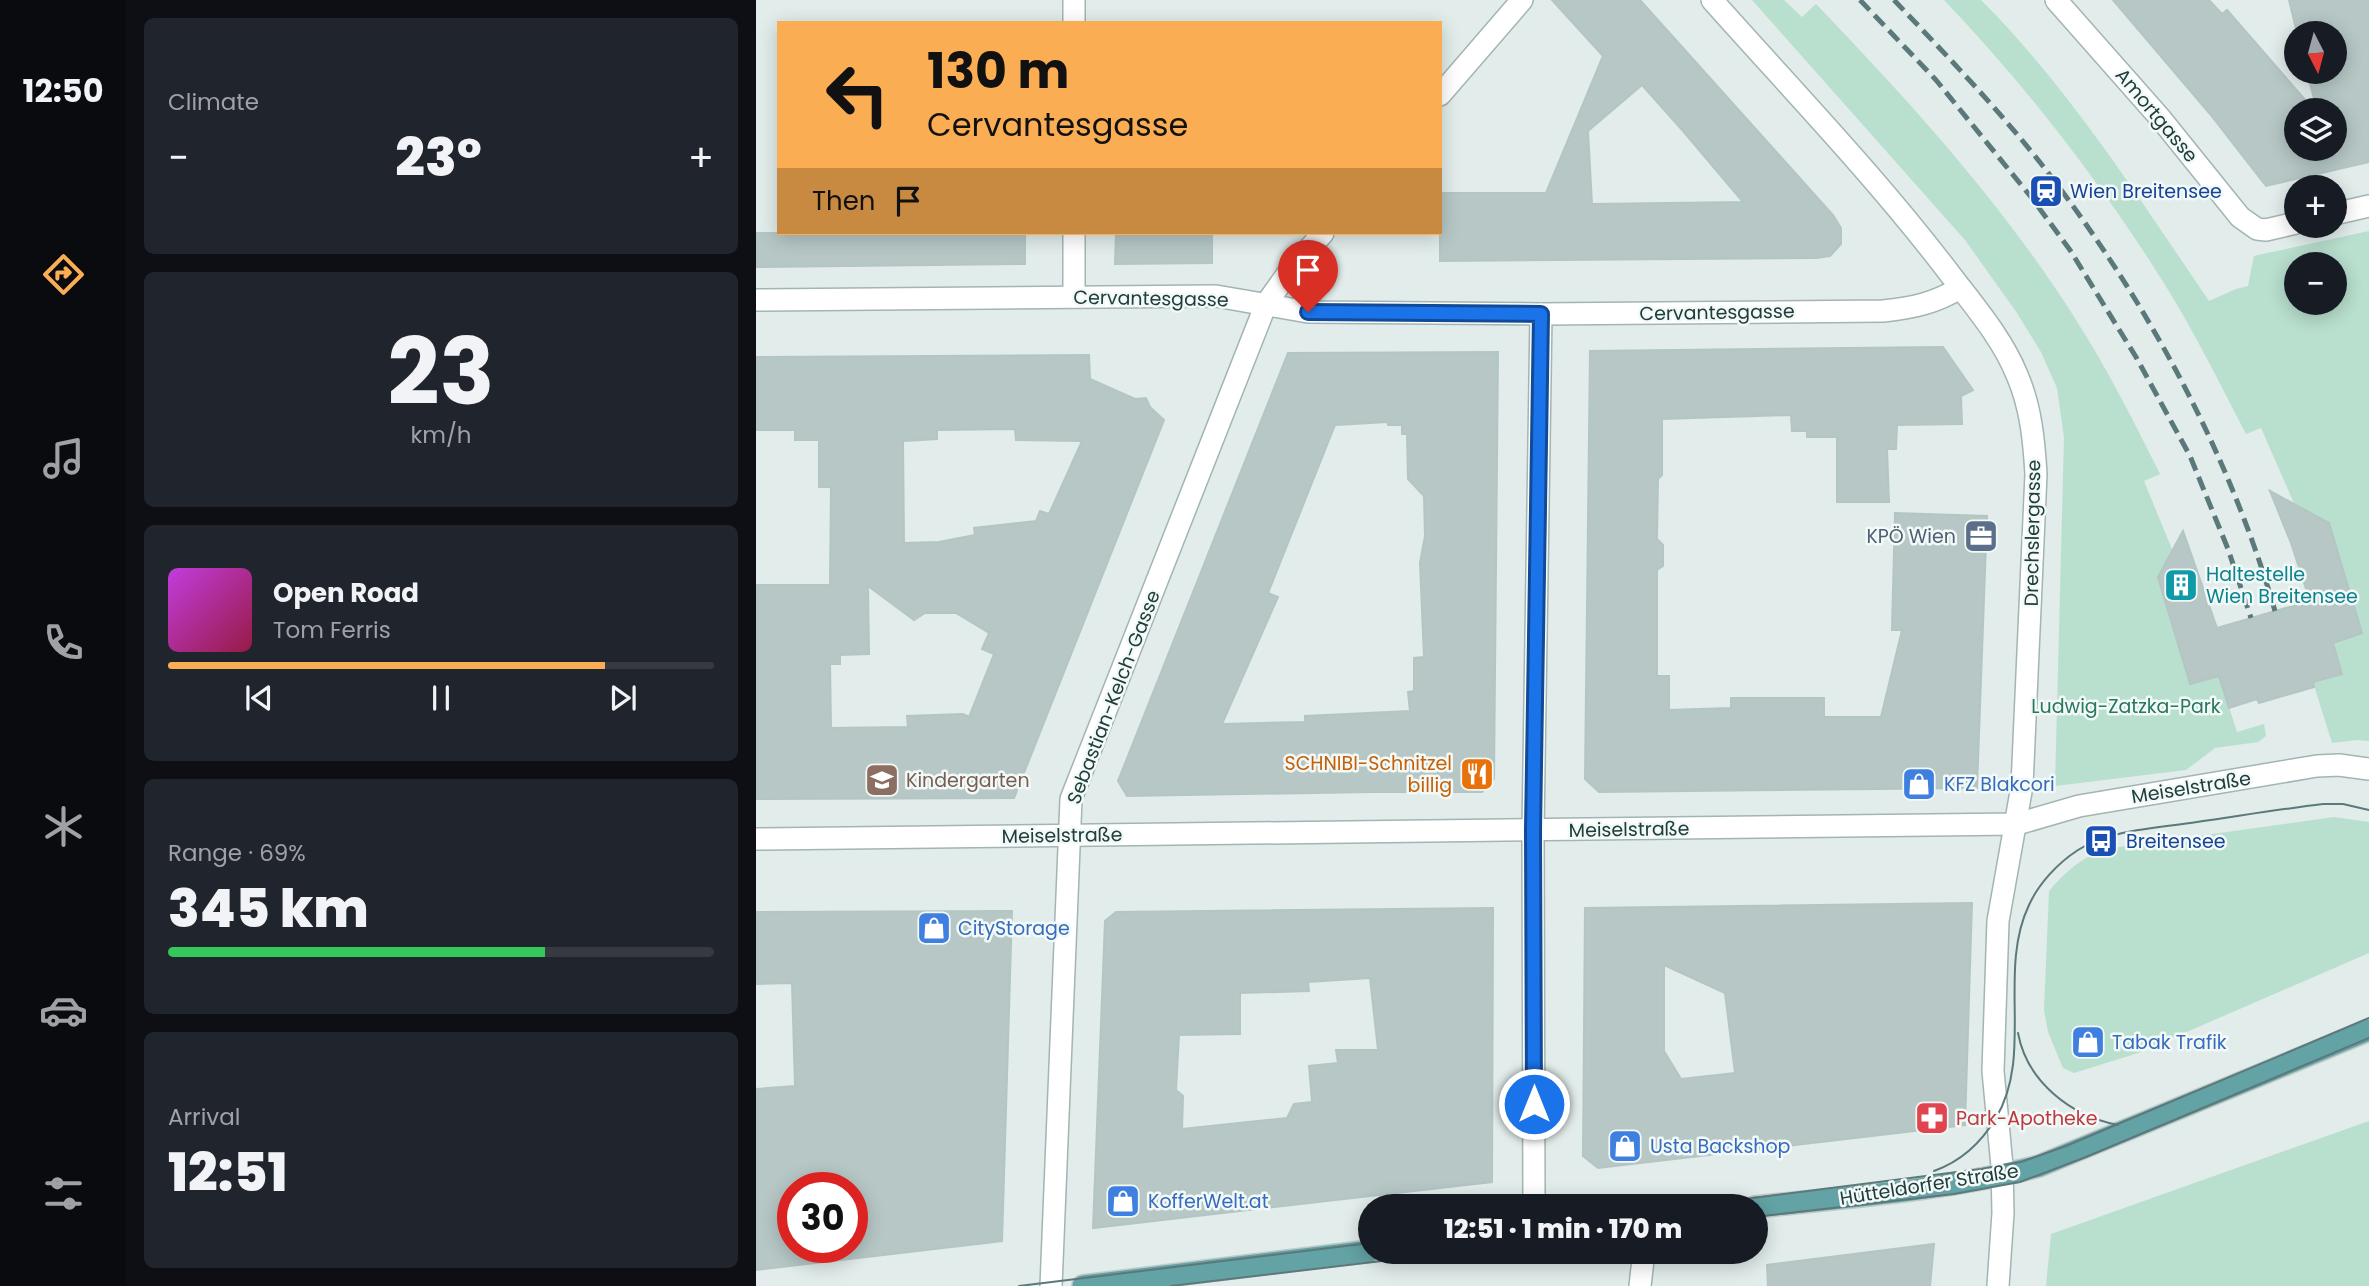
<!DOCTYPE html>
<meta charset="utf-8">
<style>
:root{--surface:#171b24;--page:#20242c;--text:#f1f3f6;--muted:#9ea1a6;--line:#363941;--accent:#faad52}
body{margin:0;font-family:Poppins,sans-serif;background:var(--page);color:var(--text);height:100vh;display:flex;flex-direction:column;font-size:26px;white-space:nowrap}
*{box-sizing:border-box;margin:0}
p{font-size:23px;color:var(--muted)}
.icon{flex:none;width:38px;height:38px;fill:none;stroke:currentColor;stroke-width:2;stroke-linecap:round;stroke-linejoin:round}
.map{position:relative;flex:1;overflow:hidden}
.side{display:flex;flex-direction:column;gap:18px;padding:18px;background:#0d0f14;width:630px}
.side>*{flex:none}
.top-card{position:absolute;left:21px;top:21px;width:665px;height:214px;border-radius:0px;box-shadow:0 4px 18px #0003;background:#faad52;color:#111;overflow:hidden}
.needle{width:46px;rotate:174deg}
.controls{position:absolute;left:1528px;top:21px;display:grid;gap:14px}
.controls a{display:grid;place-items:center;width:63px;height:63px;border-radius:50%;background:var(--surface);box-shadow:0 4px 18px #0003;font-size:35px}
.speed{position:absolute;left:21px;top:1172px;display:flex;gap:14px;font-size:35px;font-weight:700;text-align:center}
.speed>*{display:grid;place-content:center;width:91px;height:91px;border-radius:50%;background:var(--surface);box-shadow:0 4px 18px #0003;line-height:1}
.speed .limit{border:10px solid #d22;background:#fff;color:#111}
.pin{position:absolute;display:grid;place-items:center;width:60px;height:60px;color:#fff;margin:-72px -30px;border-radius:50% 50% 50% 0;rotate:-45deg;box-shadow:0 0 7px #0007}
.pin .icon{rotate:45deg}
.me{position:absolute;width:77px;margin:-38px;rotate:0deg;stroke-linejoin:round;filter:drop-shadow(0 0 5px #0008)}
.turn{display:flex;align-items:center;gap:24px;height:147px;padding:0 35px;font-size:32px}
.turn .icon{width:91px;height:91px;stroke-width:2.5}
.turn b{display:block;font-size:49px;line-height:60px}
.then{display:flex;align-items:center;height:66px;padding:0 35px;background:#0003;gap:14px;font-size:26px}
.big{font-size:52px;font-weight:800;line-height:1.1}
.side .card{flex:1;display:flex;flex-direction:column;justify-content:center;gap:10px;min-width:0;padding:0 24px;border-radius:10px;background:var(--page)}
.side .dial{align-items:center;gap:0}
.dial b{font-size:91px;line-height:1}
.song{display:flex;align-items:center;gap:21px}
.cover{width:84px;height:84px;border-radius:10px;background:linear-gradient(135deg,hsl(290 70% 55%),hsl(340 70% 35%))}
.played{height:7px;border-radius:4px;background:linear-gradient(90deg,var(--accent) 80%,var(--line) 80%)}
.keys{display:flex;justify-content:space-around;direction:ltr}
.heat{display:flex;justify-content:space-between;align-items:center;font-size:38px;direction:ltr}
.charge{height:10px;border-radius:5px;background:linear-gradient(90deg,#34c759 69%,var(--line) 0)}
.trip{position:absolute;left:602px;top:1194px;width:410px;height:70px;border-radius:35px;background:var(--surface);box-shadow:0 4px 18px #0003;font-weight:800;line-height:70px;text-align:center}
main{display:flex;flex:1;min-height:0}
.dock{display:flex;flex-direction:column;width:126px;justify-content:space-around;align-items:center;background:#090b0e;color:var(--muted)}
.dock .icon{width:49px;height:49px}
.dock .selected{color:var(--accent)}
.dock b{font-size:32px;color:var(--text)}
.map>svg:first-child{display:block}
</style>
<main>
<nav class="dock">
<b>12:50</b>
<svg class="icon selected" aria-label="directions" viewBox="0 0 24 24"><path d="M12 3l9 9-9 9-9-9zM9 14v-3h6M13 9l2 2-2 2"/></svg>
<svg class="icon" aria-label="music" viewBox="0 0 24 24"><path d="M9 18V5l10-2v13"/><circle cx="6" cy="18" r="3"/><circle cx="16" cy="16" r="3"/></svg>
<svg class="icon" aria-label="phone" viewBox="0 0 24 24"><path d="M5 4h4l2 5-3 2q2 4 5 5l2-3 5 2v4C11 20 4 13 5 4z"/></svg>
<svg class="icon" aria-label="climate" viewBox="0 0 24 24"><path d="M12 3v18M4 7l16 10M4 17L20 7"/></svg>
<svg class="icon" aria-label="car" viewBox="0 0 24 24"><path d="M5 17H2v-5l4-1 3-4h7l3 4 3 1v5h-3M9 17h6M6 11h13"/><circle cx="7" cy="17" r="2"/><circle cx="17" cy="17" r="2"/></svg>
<svg class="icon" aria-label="filters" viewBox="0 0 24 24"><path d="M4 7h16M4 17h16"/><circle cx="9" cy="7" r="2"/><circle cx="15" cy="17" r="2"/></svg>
</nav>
<section class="side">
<div class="card"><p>Climate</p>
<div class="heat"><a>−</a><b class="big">23°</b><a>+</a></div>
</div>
<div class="card dial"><b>23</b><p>km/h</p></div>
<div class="card">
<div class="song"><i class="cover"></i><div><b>Open Road</b><p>Tom Ferris</p></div></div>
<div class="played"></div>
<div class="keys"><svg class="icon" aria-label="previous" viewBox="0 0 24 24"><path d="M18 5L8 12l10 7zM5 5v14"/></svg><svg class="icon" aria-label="pause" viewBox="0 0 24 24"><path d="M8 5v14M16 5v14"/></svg><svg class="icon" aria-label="next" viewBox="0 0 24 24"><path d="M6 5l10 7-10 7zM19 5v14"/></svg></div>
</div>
<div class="card"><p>Range · 69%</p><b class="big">345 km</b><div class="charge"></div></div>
<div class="card"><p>Arrival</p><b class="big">12:51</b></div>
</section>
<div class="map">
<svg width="1613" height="1286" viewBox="0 0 1613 1286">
<rect width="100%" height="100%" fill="#e1eceb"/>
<g fill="#b9dfce" fill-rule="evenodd">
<path d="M996,0H1028L1046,17L1060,4C1155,103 1247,204 1320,320C1352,370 1378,422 1404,474L1388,481L1420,559L1409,564L1402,577L1433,684L1463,676L1481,732L1508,724L1510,736L1502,742L1459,748L1430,770L1299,786L1308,437L1301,388L1285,352L1261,313L1209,240Z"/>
<path d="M1188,0H1225C1314,89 1382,197 1453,301L1480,289L1492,286L1498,256L1613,231V741L1601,740L1576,743L1557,682L1585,674L1577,643L1606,633L1573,523L1555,513L1544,517L1505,428L1490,434C1463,382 1437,329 1406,280C1343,180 1270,86 1188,0ZM1540,264H1578V303H1540Z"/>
<path d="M1578,817L1613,822V953L1382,1053L1318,1073L1307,1068L1292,1032L1288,1010L1293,891C1309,872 1325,858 1349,849Z"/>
<polygon points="1613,1121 1613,1286 1290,1286 1295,1234"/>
</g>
<g fill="#b6c7c5" stroke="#b3c6c4" stroke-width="2" fill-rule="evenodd">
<path d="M796,0H884L1077,215L1085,228V244L1074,256L1060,258L684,261V193H790L847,56ZM886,85L927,131L987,202L836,204L832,131Z"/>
<polygon points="1357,0 1453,0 1466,14 1471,10 1558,110 1540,110 1540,149 1578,149 1578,110 1561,110 1551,72 1578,72 1578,33 1541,33 1533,0 1613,0 1613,162 1510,186 1454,114"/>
<polygon points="0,233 269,233 269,264 0,267"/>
<polygon points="360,233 456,233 456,263 359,264"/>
<polygon points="1187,347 1217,390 1205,396 1206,424 1141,425 1140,449 1131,449 1133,502 1081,502 1081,437 1051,437 1051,431 1036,431 1035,415 906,419 906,475 902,479 901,539 907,545 907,566 901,570 901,676 913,676 913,710 975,708 975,698 1068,698 1068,717 1125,717 1146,630 1136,630 1139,513 1231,516 1221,788 843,792 829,779 834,351"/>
<path d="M742,352L738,779L726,792H615L371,796L362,781L532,353ZM632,422V425H646V434H651L652,479L668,496L669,536L664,563L668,657L658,658V691L652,692L654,711L549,716V722L466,724L522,597L512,593L579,425Z"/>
<path d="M333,355L334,379L379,399L390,398L394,407L408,420L258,798L0,799V585H74L75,487H63V440H39V430H0V357ZM259,429L260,440L326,441L293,514L284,511L280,521L218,528L219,535L183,542L148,543L147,441L181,439V430ZM112,586L158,620L169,613H200L233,633L226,649L238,654L213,717L207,714L151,716L152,727L75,728L74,664H84V655L113,654Z"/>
<polygon points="1514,491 1573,523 1606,633 1577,643 1586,674 1557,682 1558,687 1503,703 1501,699 1473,708 1463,676 1434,684 1402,577 1427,531 1461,628 1554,601 1535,543"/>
<path d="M1216,903L1209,1125L842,1168L827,1156L829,908ZM908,965L969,993L979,1073L925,1079L908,1051Z"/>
<path d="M737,908L736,1182L337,1228L349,921L360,912ZM614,978L622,1050H580L582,1063L553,1066L556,1102L538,1104L531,1118L426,1129L427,1096L420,1090L423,1035L484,1034V993L553,991L552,982Z"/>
<path d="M256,911L246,1241L0,1270V1089L39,1086L36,983L0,984V912ZM37,1188H96V1248H37Z"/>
<polygon points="1178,1244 1174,1286 1012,1286 1011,1265"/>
</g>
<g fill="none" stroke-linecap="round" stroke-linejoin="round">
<g stroke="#a3b4b4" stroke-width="24">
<g id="minor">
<path d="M956,0C1037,91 1123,180 1197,278C1220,308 1247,340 1261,375C1275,407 1278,441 1280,474L1266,786L1242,921L1237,1071L1246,1166L1247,1213L1242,1286"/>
<polyline points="1300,0 1405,119 1484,217 1501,229 1510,230 1540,223"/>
<polyline points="318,23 318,0"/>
<polyline points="684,95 766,0"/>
<polyline points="1578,214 1613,206"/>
<polyline points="318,297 318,233"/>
<path d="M0,300L460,296L552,312L785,314L1127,311C1157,308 1179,303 1204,288"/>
<polyline points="0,839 1261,824 1323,806 1561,766 1583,765 1613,769"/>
<polyline points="778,1206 777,830 785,314"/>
<polyline points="295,1286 315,799 510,304 532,273 567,233"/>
<polyline points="884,1286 888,1251"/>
</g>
</g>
<g stroke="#c1c9c9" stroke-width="24">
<g id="major">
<path d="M999,1207C1094,1197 1190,1190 1283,1166L1613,1030"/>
<polyline points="327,1286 614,1251"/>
</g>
</g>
<use href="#minor" stroke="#fff" stroke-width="21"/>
<use href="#major" stroke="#63a2a5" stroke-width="21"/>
<g stroke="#5b797a" stroke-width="2">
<path d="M1262,1033C1271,1082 1315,1116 1362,1125"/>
<path d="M1178,1171C1206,1161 1225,1143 1240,1118C1278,1054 1241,972 1273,905C1283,883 1302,863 1322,850C1356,829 1403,828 1441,822C1483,816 1525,809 1567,804H1587L1613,810"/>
<polyline points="934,1206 1225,1169 1265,1162 1310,1146 1613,1018"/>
<polyline points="999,1217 1198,1194 1264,1182 1330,1157 1613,1038"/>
<polyline points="263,1286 614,1243"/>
<polyline points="415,1286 710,1251"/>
</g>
<g stroke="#5b797a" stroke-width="5" stroke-dasharray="14 7" stroke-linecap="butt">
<polyline points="1104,0 1180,80 1275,197 1314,250 1380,357 1434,456 1472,549 1495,618"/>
<path d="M1138,0C1194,59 1251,118 1300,183C1396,311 1474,456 1519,611"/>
</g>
</g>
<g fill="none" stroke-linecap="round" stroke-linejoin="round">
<g stroke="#114b97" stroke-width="18">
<polyline id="route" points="552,312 785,314 777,830 778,1104"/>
</g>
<use href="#route" stroke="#1a73e8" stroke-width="12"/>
</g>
<defs>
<g id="station-square" transform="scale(1.75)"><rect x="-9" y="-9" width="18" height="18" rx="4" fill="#1a4fb4" stroke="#f2f9f7"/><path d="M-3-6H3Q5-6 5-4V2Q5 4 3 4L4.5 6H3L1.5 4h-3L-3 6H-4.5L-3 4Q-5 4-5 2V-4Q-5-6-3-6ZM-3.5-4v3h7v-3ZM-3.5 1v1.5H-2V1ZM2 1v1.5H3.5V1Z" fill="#fff"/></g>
<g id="office-square" transform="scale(1.75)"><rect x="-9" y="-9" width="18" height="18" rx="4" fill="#5c6f8a" stroke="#f2f9f7"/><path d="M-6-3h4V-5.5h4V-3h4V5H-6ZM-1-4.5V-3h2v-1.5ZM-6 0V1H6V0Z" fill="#fff"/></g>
<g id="building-square" transform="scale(1.75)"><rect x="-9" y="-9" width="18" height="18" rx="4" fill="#0f9aa8" stroke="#f2f9f7"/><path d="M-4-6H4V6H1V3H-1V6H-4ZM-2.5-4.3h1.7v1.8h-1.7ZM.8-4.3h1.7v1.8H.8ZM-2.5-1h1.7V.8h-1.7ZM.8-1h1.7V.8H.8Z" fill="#fff"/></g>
<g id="restaurant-square" transform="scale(1.75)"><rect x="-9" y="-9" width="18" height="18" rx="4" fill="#e8710a" stroke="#f2f9f7"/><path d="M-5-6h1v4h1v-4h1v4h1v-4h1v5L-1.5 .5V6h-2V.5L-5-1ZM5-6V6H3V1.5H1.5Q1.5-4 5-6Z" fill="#fff"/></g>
<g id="school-square" transform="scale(1.75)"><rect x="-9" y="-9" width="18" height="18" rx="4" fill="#8d6e63" stroke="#f2f9f7"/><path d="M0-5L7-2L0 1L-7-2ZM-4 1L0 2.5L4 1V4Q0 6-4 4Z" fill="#fff"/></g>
<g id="shop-square" transform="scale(1.75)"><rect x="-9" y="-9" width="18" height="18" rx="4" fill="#3f7fe0" stroke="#f2f9f7"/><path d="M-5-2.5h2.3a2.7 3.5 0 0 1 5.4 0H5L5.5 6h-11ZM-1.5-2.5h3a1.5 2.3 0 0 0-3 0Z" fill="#fff"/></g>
<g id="bus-square" transform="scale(1.75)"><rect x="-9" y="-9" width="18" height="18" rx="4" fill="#1a4fb4" stroke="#f2f9f7"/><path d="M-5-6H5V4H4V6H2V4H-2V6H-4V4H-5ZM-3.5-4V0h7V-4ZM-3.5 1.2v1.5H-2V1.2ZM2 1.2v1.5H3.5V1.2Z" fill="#fff"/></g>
<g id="pharmacy-square" transform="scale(1.75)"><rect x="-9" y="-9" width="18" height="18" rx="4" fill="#e0444e" stroke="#f2f9f7"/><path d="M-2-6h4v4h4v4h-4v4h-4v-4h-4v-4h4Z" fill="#fff"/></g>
</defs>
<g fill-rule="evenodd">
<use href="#station-square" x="1290" y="191"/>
<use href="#office-square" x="1225" y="536"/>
<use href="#building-square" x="1425" y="585"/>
<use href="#restaurant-square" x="721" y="774"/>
<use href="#school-square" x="126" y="780"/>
<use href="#shop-square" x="1163" y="784"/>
<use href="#bus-square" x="1345" y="841"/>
<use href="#shop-square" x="178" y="928"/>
<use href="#shop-square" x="1332" y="1042"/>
<use href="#pharmacy-square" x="1176" y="1118"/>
<use href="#shop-square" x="869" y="1146"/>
<use href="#shop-square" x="367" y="1201"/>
</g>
<g text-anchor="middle" stroke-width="5" stroke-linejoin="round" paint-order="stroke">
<g font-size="19" fill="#203d3e" stroke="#f2f9f7">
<text transform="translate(1401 115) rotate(50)" y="7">Amortgasse</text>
<text transform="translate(395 298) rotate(1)" y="7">Cervantesgasse</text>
<text transform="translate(961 312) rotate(-1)" y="7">Cervantesgasse</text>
<text transform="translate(1276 533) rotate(-89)" y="7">Drechslergasse</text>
<text transform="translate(357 697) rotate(-69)" y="7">Sebastian-Kelch-Gasse</text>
<text transform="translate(1435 787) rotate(-9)" y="7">Meiselstraße</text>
<text transform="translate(873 829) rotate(-1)" y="7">Meiselstraße</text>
<text transform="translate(306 835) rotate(-1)" y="7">Meiselstraße</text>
<text transform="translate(1173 1184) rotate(-9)" y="7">Hütteldorfer Straße</text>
</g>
<g font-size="19" fill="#164399" stroke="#f2f9f7" text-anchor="start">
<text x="1314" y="198">Wien Breitensee</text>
<text x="1370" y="848">Breitensee</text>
</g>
<g font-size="19" fill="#4e5e75" stroke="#f2f9f7" text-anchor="end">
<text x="1200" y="543">KPÖ Wien</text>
</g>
<g font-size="19" fill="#0d838f" stroke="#f2f9f7" text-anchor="start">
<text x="1450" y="581">Haltestelle<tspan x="1450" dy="22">Wien Breitensee</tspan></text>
</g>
<g font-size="19" fill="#28775e" stroke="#f2f9f7">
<text x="1370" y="713">Ludwig-Zatzka-Park</text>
</g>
<g font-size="19" fill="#c56008" stroke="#f2f9f7" text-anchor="end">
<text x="696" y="770">SCHNIBI-Schnitzel<tspan x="696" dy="22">billig</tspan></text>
</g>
<g font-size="19" fill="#785e54" stroke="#f2f9f7" text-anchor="start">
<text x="150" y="787">Kindergarten</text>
</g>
<g font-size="19" fill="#366cbe" stroke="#f2f9f7" text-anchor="start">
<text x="1188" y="791">KFZ Blakcori</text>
<text x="202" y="935">CityStorage</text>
<text x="1356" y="1049">Tabak Trafik</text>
<text x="894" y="1153">Usta Backshop</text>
<text x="392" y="1208">KofferWelt.at</text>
</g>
<g font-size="19" fill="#be3a42" stroke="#f2f9f7" text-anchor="start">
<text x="1200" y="1125">Park-Apotheke</text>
</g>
</g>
</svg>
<div class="controls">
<a><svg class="needle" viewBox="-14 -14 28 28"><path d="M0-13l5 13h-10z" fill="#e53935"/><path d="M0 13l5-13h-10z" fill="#9ea1a6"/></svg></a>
<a><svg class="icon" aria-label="layers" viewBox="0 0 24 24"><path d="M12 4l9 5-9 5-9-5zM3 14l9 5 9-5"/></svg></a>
<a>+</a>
<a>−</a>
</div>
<div class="speed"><div class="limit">30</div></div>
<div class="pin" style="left:552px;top:312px;background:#d93025"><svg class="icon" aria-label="arrive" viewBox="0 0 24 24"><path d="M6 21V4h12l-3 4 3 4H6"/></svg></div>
<svg class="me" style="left:778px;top:1104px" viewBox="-20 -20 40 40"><circle r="17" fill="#1a73e8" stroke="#fff" stroke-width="3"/><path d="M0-11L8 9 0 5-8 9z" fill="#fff"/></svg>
<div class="trip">12:51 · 1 min · 170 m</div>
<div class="top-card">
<div class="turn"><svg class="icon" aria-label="left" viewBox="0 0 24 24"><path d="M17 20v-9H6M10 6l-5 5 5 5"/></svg><div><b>130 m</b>Cervantesgasse</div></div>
<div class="then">Then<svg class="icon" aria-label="arrive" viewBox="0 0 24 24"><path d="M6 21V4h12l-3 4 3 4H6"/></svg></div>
</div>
</div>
</main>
